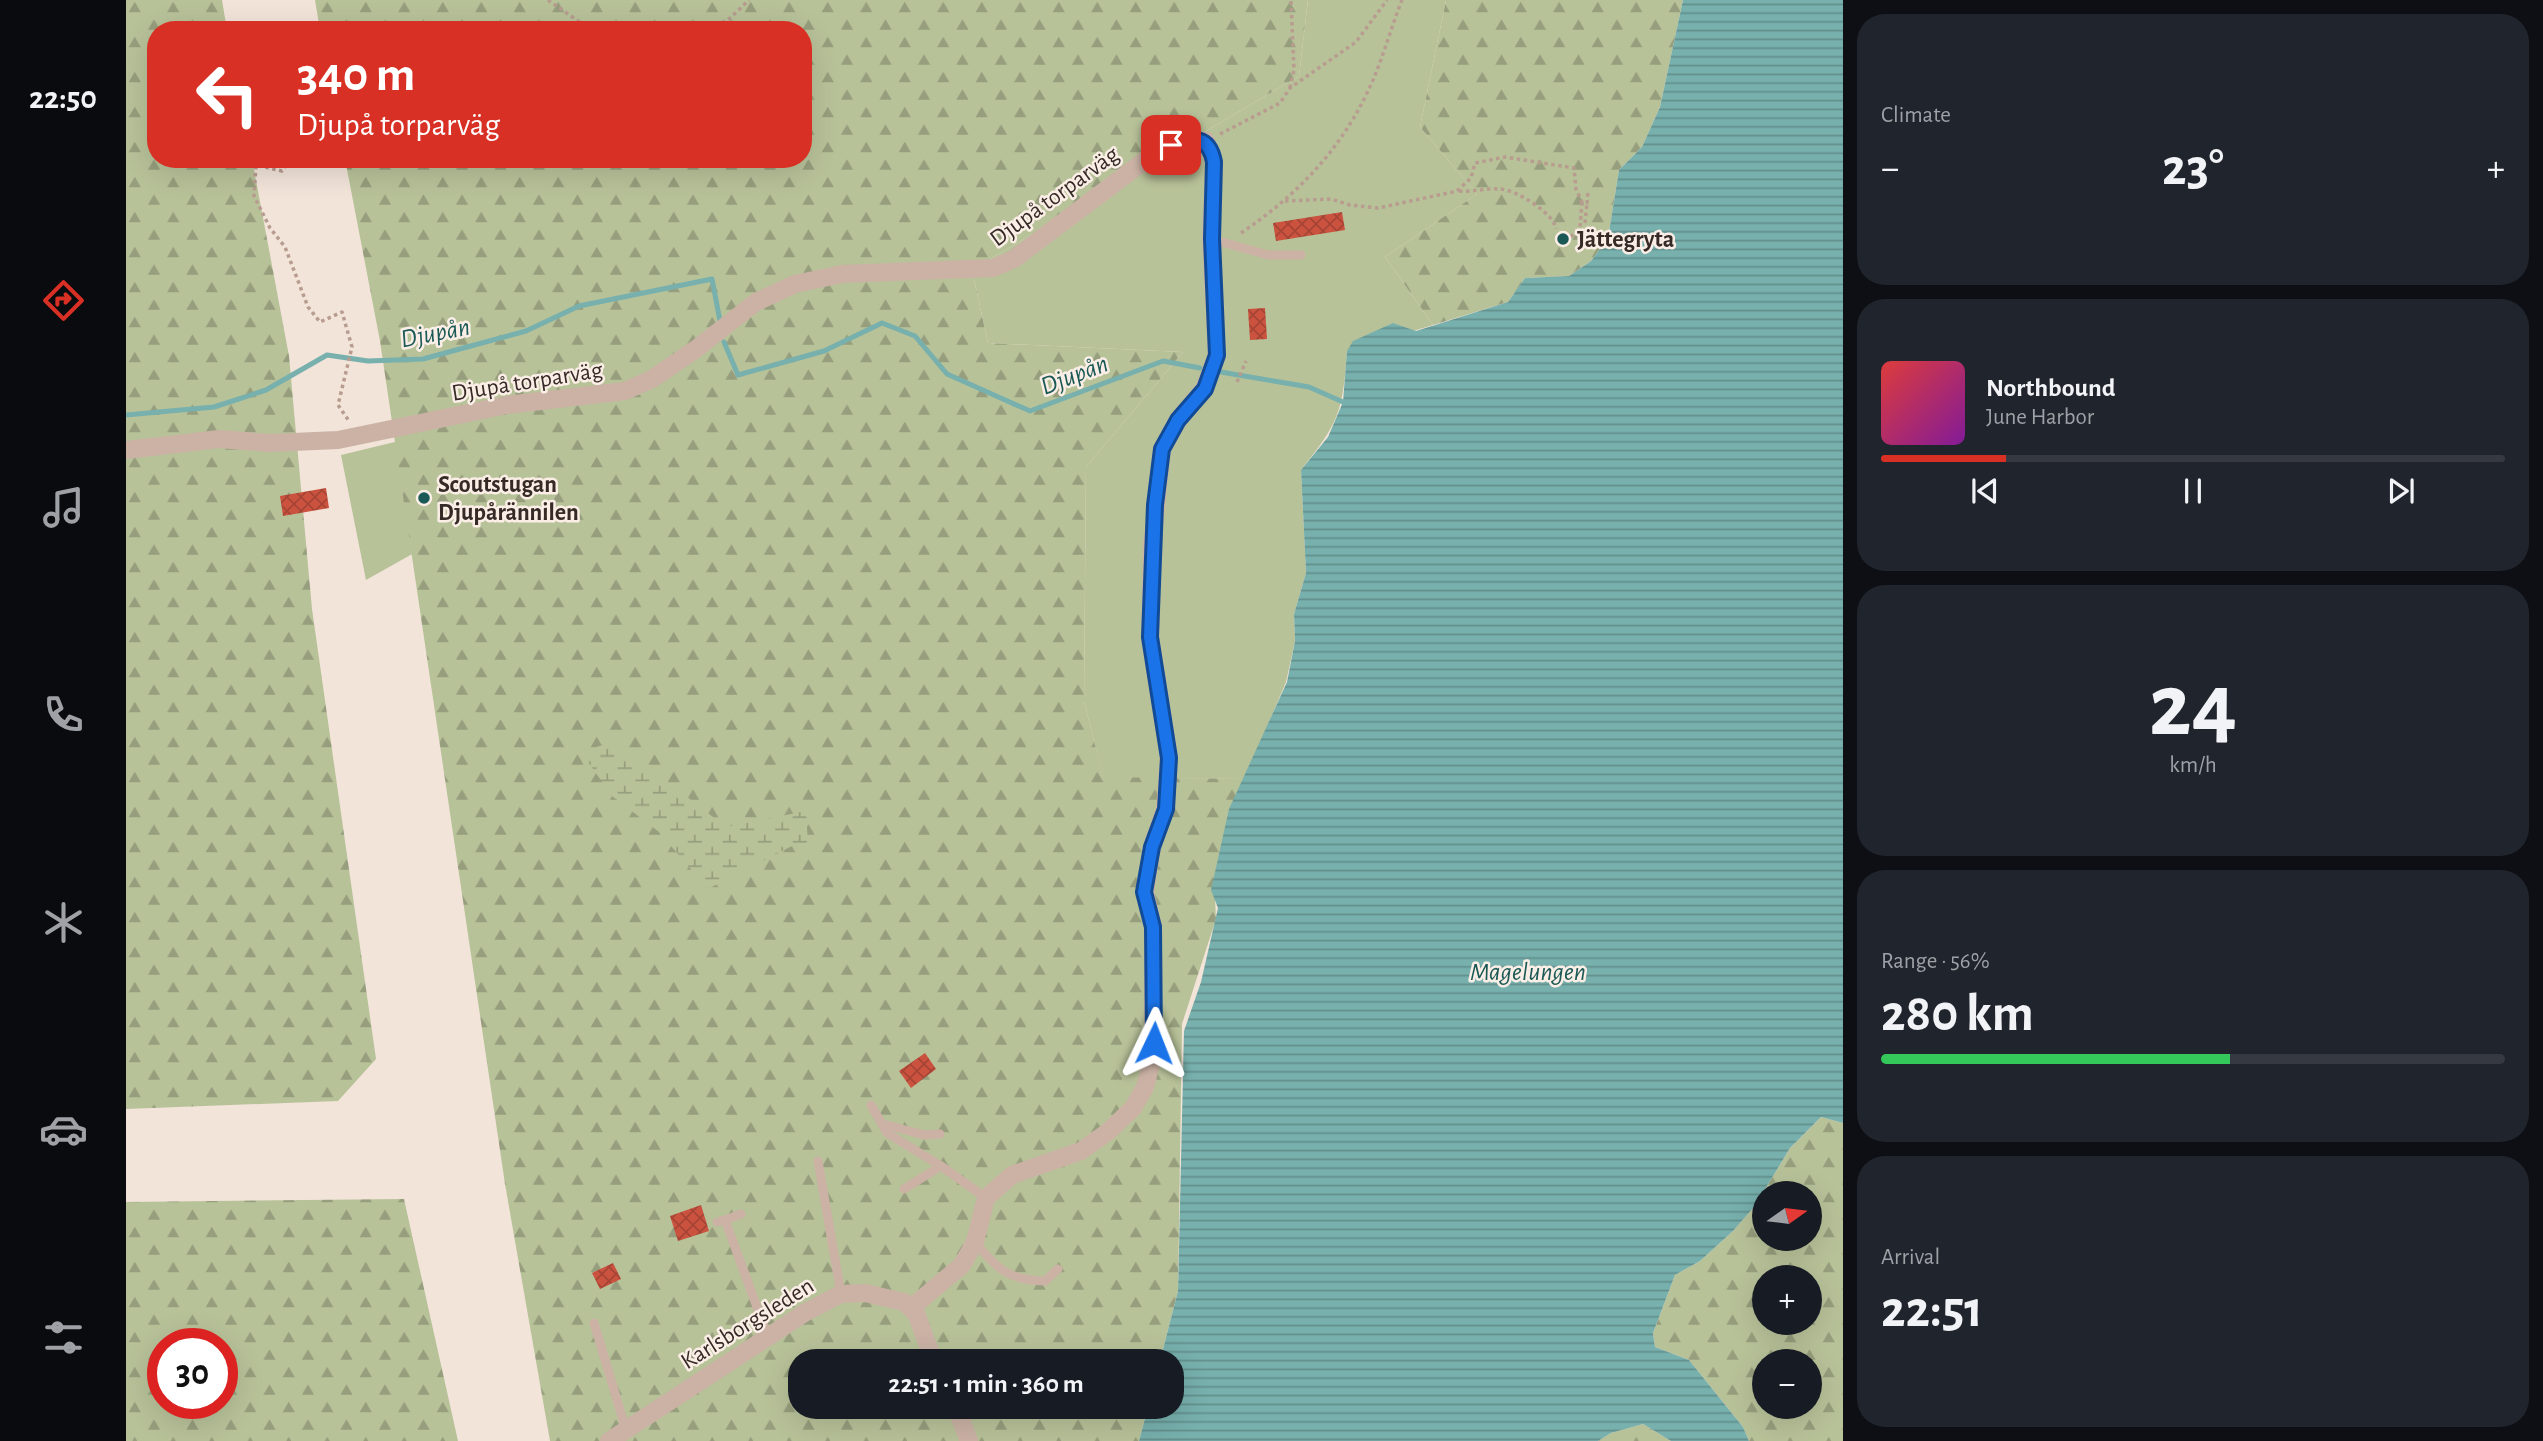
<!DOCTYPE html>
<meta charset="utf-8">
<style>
:root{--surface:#171b24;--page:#20242c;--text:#f1f3f6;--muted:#9ea1a6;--line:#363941;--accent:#d93025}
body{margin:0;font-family:"Alegreya Sans",sans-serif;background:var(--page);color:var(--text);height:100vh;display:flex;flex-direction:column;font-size:26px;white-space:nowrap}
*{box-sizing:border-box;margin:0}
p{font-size:23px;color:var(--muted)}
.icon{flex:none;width:38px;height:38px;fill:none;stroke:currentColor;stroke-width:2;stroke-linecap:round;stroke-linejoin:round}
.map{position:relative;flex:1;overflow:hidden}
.side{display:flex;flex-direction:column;gap:14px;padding:14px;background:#0d0f14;width:700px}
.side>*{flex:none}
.top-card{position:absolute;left:21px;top:21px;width:665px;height:147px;border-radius:28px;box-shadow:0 7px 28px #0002;background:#d93025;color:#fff;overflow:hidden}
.needle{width:46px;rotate:76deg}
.buttons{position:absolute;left:1626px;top:1181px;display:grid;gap:14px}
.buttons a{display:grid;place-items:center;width:70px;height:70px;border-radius:50%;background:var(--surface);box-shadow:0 7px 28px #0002;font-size:35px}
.speed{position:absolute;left:21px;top:1328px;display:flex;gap:14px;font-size:35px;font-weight:700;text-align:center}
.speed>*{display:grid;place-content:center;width:91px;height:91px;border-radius:50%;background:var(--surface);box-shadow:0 7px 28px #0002;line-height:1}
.speed .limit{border:10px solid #d22;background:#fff;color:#111}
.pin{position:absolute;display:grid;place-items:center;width:60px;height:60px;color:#fff;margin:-30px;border-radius:14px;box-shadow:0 4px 10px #0006}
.me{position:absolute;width:77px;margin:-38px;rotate:2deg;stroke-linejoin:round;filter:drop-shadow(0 0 5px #0008)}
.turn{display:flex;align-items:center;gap:24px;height:147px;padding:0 35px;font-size:32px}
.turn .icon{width:91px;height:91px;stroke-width:2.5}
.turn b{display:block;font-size:49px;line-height:60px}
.big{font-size:52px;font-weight:700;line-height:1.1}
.side .widget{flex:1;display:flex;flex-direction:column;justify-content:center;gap:10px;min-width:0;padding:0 24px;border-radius:28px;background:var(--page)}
.side .dial{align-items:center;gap:0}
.dial b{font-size:91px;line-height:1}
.song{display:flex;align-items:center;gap:21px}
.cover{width:84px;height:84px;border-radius:10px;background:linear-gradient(135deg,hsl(0 70% 55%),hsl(290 70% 35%))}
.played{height:7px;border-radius:4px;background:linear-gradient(90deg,var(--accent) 20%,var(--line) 20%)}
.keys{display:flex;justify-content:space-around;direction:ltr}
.heat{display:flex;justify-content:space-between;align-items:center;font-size:38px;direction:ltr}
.charge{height:10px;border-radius:5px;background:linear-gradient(90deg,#34c759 56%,var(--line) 0)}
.trip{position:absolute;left:662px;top:1349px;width:396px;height:70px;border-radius:28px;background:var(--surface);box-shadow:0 7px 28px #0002;font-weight:700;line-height:70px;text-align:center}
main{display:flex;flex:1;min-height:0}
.dock{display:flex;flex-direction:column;width:126px;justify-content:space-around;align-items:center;background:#090b0e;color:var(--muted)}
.dock .icon{width:49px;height:49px}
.dock .on{color:var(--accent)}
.dock b{font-size:32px;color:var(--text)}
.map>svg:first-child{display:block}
</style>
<main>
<nav class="dock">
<b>22:50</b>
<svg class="icon on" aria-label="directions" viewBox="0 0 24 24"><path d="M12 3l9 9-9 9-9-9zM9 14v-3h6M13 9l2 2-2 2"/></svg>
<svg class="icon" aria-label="music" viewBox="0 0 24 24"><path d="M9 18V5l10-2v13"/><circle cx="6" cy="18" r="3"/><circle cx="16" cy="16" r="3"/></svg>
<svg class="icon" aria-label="phone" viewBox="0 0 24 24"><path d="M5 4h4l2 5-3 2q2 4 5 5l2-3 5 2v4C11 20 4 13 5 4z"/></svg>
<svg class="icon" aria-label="climate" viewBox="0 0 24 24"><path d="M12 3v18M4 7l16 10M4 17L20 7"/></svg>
<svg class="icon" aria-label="car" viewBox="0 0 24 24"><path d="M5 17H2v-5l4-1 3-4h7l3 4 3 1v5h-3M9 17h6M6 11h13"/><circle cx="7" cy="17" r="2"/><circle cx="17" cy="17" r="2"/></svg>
<svg class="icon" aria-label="filters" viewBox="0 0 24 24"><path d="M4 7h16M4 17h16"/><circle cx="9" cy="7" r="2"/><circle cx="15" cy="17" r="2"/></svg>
</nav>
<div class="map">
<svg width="1717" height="1441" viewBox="0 0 1717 1441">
<defs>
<pattern id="forest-firs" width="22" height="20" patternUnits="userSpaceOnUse" patternTransform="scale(1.75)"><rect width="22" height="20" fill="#b8c299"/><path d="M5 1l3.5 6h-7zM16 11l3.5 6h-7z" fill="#969e7d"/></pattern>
<pattern id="wetland-marsh" width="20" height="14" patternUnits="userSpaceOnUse" patternTransform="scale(1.75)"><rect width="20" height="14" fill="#b8c299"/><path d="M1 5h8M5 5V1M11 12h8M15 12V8" fill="none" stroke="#969e7d"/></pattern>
<pattern id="water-rules" width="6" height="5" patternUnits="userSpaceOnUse" patternTransform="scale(1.75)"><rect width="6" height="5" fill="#77b0ad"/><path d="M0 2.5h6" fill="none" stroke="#628f8d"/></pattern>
<pattern id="building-cross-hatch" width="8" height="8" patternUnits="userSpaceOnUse" patternTransform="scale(1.75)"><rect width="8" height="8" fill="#cb523f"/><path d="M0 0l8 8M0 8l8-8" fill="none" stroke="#a64435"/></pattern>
</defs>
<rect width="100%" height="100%" fill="#f2e4d9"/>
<g fill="#b8c299">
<path d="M1182,0H1320L1294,127L1351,194L1259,257L1307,325L1221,351C1217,411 1213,423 1175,470L1180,573L1168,614L1169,641L1160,682L1119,779L977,778L958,701L960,467L1057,352L862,343L846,270L1173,76Z"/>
<polygon points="347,423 361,512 240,580 215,455"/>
</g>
<g fill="url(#forest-firs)" fill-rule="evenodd">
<polygon points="0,0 96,0 101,30 30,30 30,159 126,159 163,356 186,609 250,1059 212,1101 0,1109"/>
<polygon points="189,0 1182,0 1173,76 846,270 862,343 1057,352 960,467 958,701 977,777 1119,779 1088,879 1090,919 1056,1024 1052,1291 1034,1361 674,1362 674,1407 1022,1407 1013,1441 424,1441 379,1184 254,341 219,159 677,159 677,30 194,30"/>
<polygon points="1320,0 1557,0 1534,107 1516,147 1493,170 1482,238 1465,261 1443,276 1399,278 1382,302 1307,325 1259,257 1351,194 1294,127"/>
<path d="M1695,1117L1717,1123V1441H1623L1617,1427L1563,1360L1529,1347L1527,1333L1549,1275L1574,1261L1607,1231L1629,1206L1664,1148ZM1638,1194H1684V1239H1638ZM1638,1278H1684V1323H1638ZM1638,1362H1684V1407H1638Z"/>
<path d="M278,1199L332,1441H0V1202ZM96,1344V1404H37V1344Z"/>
<polygon points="1517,1424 1545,1441 1472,1441 1485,1433"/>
</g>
<polygon fill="url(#wetland-marsh)" points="480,744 518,764 600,827 680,811 682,844 666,846 582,889 533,832 486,796 455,752"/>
<polygon fill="url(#water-rules)" points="1557,0 1717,0 1717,1123 1695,1117 1664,1148 1629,1206 1607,1231 1574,1261 1549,1275 1527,1333 1529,1347 1563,1360 1617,1427 1623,1441 1545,1441 1517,1424 1485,1433 1472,1441 1013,1441 1022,1407 1045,1407 1045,1362 1034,1361 1052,1291 1058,1031 1075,982 1092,908 1085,890 1103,809 1161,682 1169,641 1168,614 1180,573 1175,470 1202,437 1217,402 1221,351 1227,341 1267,323 1290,331 1382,302 1399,278 1443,276 1465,261 1482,238 1493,170 1516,147 1534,107"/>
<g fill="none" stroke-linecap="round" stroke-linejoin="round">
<g stroke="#77b0ad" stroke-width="5">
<polyline points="598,342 612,375 698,351 756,323 789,336 821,374 904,411 1037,361 1074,368"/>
<polyline points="1095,372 1183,387 1217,402"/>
<polyline points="0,415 88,407 140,390 201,355 242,361 297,359 400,331 453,306 586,279 594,321"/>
</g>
</g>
<g fill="url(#building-cross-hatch)">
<polygon points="1216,212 1219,230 1150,241 1147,223"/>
<polygon points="1139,308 1141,339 1124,340 1122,309"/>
<polygon points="200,488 203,508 157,516 154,496"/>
<polygon points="799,1053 810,1069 785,1088 773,1071"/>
<polygon points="575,1205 583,1231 552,1241 544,1216"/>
<polygon points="487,1263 495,1279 474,1289 466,1273"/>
</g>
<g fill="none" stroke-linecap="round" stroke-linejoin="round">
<g stroke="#b79c8f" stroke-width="3.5" stroke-dasharray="3.5 3.5" stroke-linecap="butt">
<polyline points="422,0 465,30"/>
<polyline points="569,30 601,21 623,0"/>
<polyline points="1164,88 1168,70 1165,0"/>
<polyline points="1094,134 1154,103 1164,88 1230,42 1261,0"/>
<polyline points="164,159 156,171 130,165 128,196 144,228 159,247 182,307 194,322 216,312 226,347 212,405 223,421"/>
<path d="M1333,191C1347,192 1360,188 1373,189C1389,189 1428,213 1430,229"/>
<polyline points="1159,201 1205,199 1224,205 1252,208 1331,191 1345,178 1349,163 1379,157 1448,168 1450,189 1456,202 1461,203 1462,191"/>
<polyline points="1459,223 1461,203"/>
<path d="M1115,233C1170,196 1213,152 1242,91C1256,62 1264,30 1276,0"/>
<polyline points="1440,242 1454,227 1456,202"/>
<polyline points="1111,382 1120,361"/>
</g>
<g stroke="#cbb2a5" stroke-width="9">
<polyline points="1085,239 1142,255 1175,255"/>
<polyline points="745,1105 761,1133 815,1166 860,1198"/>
<polyline points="757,1124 798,1135 814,1134"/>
<polyline points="692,1161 715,1294"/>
<polyline points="778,1189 815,1166"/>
<polyline points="599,1220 615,1214"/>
<polyline points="591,1222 599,1220 642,1337"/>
<path d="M849,1242C871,1269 882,1280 919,1281L932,1269"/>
<polyline points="468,1323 500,1430"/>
</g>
<g stroke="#cbb2a5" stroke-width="18">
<polyline points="0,450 93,439 144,443 212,440 381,405 499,391 526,379 570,349 630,302 669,284 716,274 867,268 888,259 1018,161 1060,140 1080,141 1088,162 1085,239 1091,355 1078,389 1052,420 1036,449 1026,546 1024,637 1043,758 1039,809 1026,847 1019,892 1027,927 1027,1057 1019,1087 1007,1108 983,1131 955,1151 886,1175 860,1198 849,1242 836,1265 785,1308"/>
<polyline points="830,1407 843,1441"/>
<polyline points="483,1441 680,1312 715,1294 739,1293 778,1302 790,1313 808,1362"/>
</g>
</g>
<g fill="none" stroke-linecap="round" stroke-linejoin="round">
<g stroke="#114b97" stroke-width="18">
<path id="route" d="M1028,1043L1027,927L1018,892L1026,847L1040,809L1043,758L1024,637L1029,505L1036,449L1052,420L1079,389L1091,355L1086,239L1088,162C1083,135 1067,137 1045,145"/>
</g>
<use href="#route" stroke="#1a73e8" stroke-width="12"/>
</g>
<g fill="#1b5956" stroke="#faeee6" stroke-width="2.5">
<circle cx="1437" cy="239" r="7"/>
<circle cx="298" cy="498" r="7"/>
</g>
<g text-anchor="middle" stroke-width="5" stroke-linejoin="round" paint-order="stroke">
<g font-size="24" fill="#362a26" stroke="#faeee6">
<text transform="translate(928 196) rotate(-36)" y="8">Djupå torparväg</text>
<text transform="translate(401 381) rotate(-9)" y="8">Djupå torparväg</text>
<text transform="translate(621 1323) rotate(-32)" y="8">Karlsborgsleden</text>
</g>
<g font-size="24" font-weight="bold" fill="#362a26" stroke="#faeee6" text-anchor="start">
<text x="1451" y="247">Jättegryta</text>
<text x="312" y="492">Scoutstugan<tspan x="312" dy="28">Djupårännilen</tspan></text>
</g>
<g font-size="26" font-style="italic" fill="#1b5956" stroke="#faeee6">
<text transform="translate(309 332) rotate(-11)" y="9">Djupån</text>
<text transform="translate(948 374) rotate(-21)" y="9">Djupån</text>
<text x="1402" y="980">Magelungen</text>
</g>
</g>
</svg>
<div class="buttons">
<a><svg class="needle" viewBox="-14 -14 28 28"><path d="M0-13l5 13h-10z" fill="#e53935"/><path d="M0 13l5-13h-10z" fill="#9ea1a6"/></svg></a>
<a>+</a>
<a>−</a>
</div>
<div class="speed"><div class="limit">30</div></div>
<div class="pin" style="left:1045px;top:145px;background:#d93025"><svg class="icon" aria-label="arrive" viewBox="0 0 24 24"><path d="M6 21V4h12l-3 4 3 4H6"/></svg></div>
<svg class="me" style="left:1028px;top:1043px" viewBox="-20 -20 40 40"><path d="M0-17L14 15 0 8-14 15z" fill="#1a73e8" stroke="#fff" stroke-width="4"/></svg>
<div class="trip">22:51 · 1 min · 360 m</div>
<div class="top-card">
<div class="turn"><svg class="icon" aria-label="left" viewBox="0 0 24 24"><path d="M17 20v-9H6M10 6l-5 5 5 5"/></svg><div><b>340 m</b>Djupå torparväg</div></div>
</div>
</div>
<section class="side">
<div class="widget"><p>Climate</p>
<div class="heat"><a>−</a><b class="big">23°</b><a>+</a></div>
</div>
<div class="widget">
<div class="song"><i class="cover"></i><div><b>Northbound</b><p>June Harbor</p></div></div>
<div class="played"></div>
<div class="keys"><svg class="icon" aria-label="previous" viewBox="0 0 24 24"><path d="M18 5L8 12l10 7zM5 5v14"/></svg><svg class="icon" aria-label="pause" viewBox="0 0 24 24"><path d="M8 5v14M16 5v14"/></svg><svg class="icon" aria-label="next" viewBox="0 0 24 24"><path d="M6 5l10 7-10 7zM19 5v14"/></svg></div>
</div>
<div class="widget dial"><b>24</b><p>km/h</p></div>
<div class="widget"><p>Range · 56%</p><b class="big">280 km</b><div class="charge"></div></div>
<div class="widget"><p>Arrival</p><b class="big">22:51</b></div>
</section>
</main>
